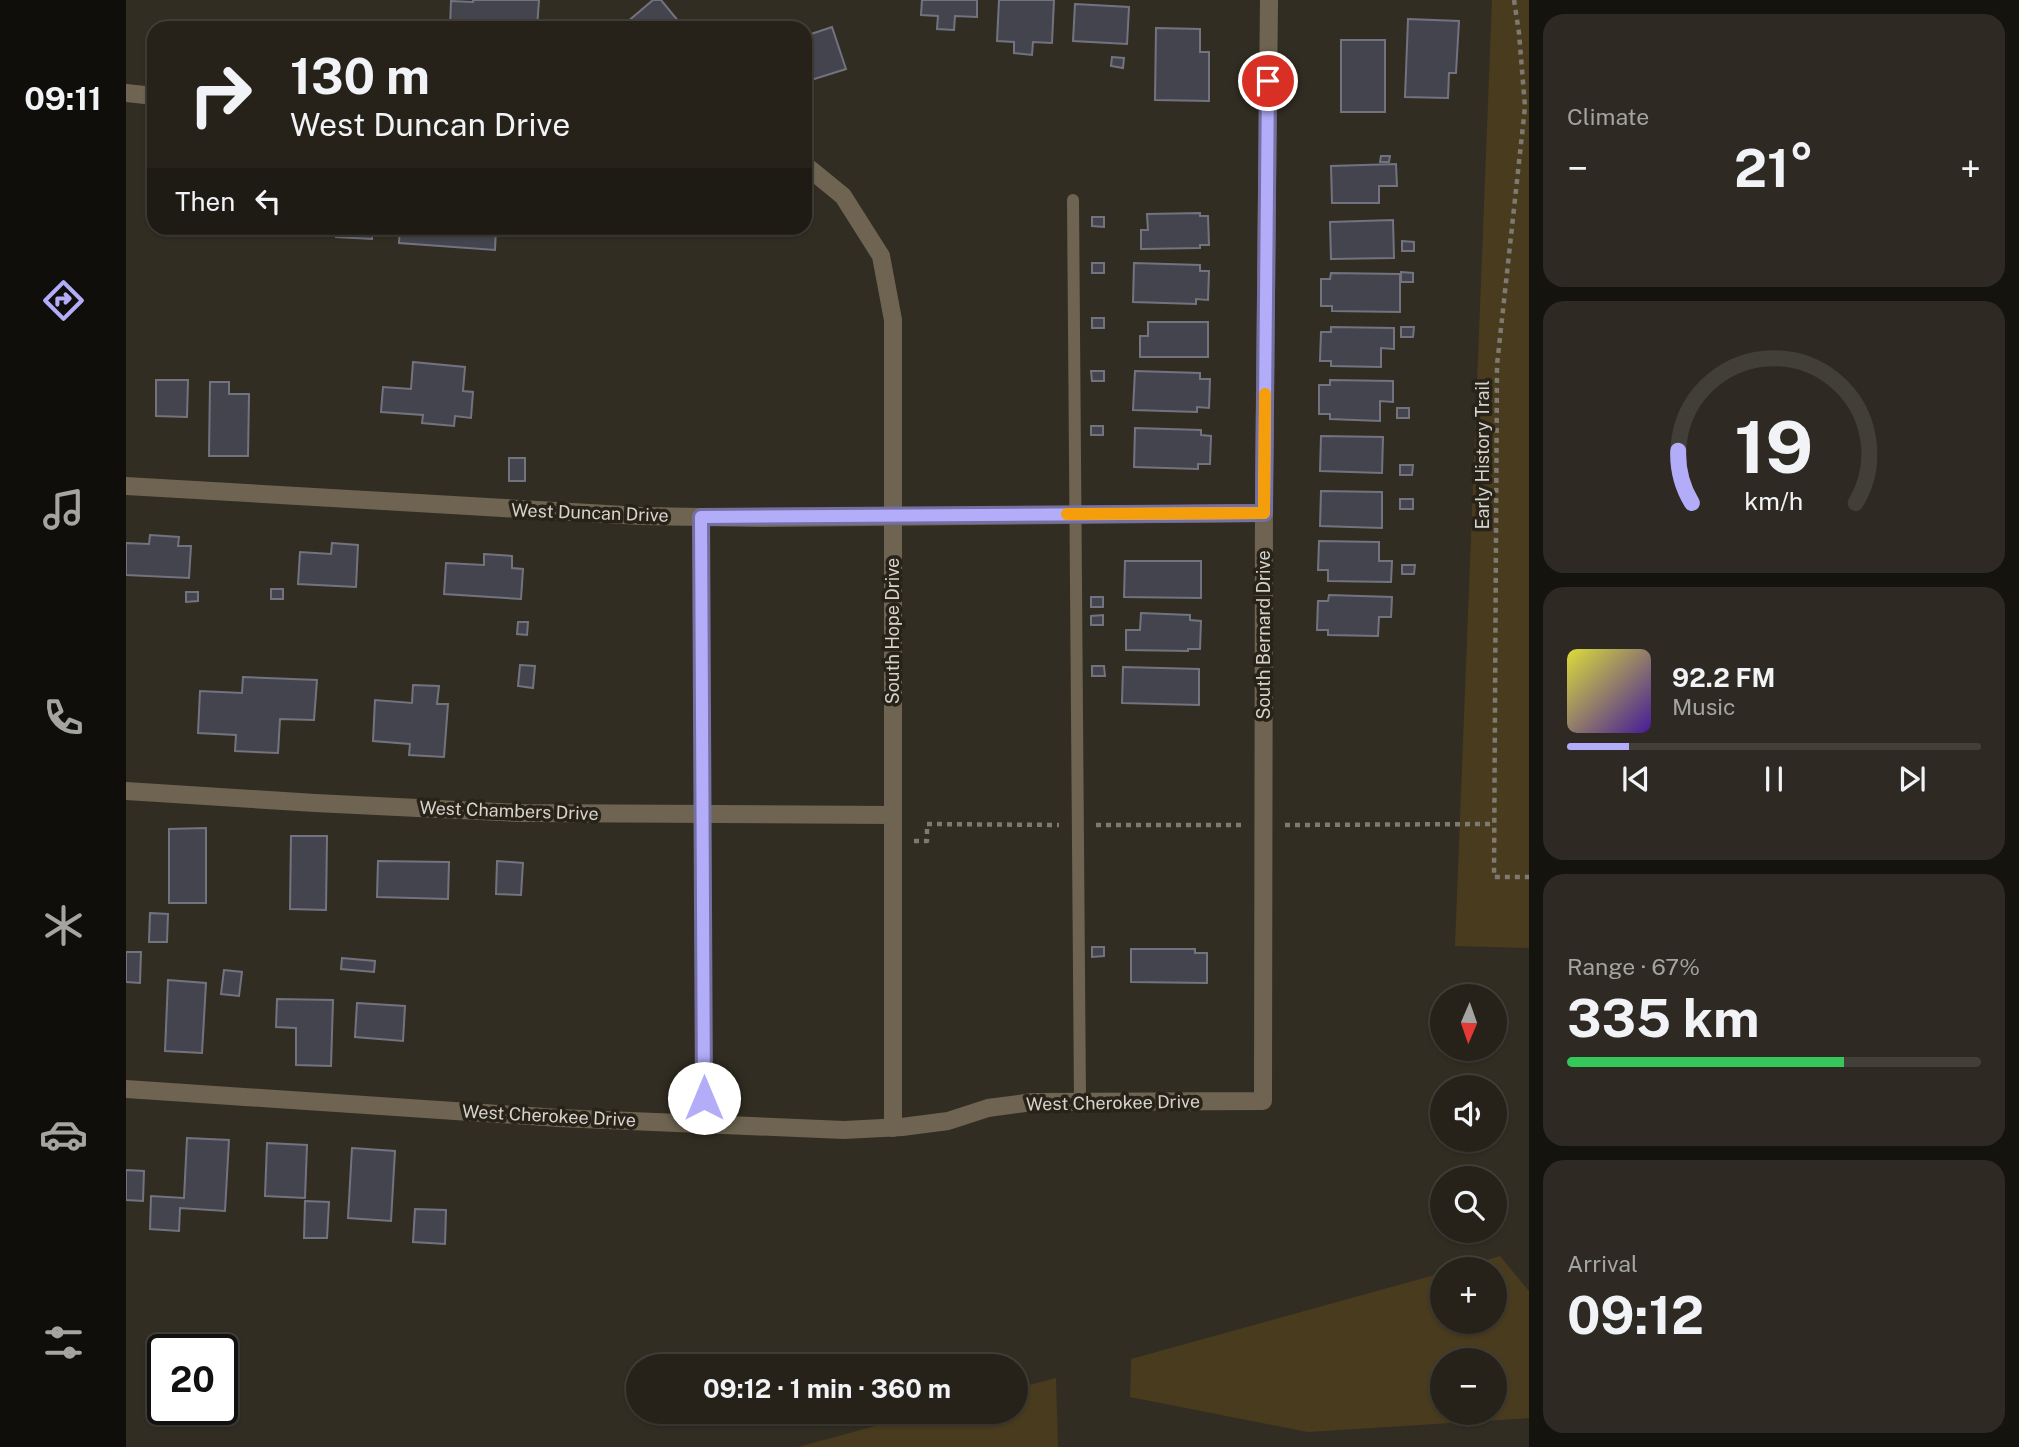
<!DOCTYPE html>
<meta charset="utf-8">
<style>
:root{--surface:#26221a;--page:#2e2a23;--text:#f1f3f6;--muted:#a4a4a2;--line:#423f39;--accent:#b3adf9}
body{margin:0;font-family:"Public Sans",sans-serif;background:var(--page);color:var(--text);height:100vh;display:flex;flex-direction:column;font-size:26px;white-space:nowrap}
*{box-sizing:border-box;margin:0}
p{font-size:23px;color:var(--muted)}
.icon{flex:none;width:38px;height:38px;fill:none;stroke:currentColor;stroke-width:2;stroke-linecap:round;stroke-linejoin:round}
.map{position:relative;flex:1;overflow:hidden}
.details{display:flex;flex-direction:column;gap:14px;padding:14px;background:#15130e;width:490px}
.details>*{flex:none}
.banner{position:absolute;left:21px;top:21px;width:665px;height:214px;border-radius:21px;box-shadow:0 2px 5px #0004,0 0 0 2px var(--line);background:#26221a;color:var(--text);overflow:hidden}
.needle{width:46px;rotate:182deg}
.tools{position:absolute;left:1304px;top:984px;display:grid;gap:14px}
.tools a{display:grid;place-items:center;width:77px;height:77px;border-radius:50%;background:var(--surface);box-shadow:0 2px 5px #0004,0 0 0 2px var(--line);font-size:35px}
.speed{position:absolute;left:21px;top:1334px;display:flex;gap:14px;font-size:35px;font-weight:700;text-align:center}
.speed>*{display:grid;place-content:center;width:91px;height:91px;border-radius:50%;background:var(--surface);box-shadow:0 2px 5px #0004,0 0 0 2px var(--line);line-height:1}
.speed .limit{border:4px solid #111;border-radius:10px;background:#fff;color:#111}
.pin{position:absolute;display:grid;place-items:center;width:60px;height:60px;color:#fff;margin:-30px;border:4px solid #fff;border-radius:50%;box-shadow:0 2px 7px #0007}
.me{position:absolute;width:77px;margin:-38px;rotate:0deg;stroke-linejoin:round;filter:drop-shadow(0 0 5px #0008)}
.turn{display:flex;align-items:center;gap:24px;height:147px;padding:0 28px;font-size:32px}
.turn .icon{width:91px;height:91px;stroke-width:2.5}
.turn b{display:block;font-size:49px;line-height:60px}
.then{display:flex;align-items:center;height:66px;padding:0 28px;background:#0003;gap:14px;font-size:26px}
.big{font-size:52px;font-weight:700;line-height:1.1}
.details .widget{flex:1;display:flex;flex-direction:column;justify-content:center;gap:10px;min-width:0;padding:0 24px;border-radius:21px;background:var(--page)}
.details .dial{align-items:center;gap:0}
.dial svg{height:182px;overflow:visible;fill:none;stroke:var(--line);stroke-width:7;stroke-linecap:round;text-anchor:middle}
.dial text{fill:var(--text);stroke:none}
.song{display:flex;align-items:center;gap:21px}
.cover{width:84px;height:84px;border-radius:10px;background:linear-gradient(135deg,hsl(60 70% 55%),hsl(260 70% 35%))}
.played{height:7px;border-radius:4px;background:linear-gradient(90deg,var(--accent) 15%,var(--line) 15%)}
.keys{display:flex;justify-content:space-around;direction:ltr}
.heat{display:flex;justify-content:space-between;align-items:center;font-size:38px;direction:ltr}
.charge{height:10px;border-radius:5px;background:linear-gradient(90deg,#34c759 67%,var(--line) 0)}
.trip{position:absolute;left:500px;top:1354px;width:402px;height:70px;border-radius:35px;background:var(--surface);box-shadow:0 2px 5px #0004,0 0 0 2px var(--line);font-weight:700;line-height:70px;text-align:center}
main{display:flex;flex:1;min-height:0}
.dock{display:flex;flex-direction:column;width:126px;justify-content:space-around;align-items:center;background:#0f0e0a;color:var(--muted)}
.dock .icon{width:49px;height:49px}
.dock .on{color:var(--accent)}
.dock b{font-size:32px;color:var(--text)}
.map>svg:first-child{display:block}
</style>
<main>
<nav class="dock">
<b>09:11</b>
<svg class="icon on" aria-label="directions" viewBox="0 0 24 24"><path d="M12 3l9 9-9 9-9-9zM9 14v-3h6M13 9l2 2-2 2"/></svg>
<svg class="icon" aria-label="music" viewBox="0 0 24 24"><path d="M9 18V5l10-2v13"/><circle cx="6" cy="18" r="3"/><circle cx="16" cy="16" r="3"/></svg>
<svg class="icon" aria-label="phone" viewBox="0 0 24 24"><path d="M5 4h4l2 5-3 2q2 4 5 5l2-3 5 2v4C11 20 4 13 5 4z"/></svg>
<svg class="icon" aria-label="climate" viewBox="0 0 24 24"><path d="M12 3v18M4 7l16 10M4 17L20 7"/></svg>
<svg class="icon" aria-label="car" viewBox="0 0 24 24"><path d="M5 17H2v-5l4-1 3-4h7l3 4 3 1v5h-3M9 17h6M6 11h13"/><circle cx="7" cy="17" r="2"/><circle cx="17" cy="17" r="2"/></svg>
<svg class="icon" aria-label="filters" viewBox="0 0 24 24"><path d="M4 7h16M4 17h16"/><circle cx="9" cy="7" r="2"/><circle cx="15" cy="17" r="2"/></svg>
</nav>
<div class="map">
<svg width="1403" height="1447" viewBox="0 0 1403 1447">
<rect width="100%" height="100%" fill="#322d22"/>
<g fill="#493b1e" fill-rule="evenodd">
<polygon points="1366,0 1403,0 1403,948 1329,946"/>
<path d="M1374,1256L1403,1291V1418L1182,1432L1004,1397L1005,1359L1316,1273V1321H1368V1269H1330ZM1316,1360H1368V1412H1316Z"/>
<polygon points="930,1378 932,1447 672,1447 801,1412 891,1412 891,1388"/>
</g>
<g fill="#44444f" stroke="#737380" stroke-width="2">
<polygon points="347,0 413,0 411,28 324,28 325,1 347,2"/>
<polygon points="527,0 535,0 558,28 494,28"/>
<polygon points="796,0 851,0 851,17 829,16 828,30 811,29 812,16 795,15"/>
<polygon points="873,0 928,0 926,43 907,42 906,55 888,53 888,42 871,41"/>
<polygon points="949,4 1003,7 1001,44 947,41"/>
<polygon points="1282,19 1333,21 1330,73 1323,73 1322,98 1279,97"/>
<polygon points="706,27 720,69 679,82 679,36"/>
<polygon points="1030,28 1074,29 1074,52 1083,52 1083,101 1029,100"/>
<rect x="1215" y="40" width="44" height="72"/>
<polygon points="986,57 998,58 997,68 985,66"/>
<polygon points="1255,156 1264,156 1263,162 1254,162"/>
<polygon points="1270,164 1271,186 1253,186 1253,203 1206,203 1205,166"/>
<polygon points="1074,213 1074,216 1082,216 1083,245 1074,245 1074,248 1015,249 1015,230 1022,230 1021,214"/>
<polygon points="966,217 978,217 978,227 966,226"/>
<polygon points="1267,220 1268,258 1205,259 1204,222"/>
<polygon points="211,228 246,228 246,239 210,237"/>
<polygon points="274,228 370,228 369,250 273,243"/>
<polygon points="1276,241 1288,242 1288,251 1276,251"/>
<rect x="966" y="263" width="12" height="10"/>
<polygon points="1008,263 1074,265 1074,271 1083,271 1082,300 1070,299 1070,304 1007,302"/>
<polygon points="1275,272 1287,273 1287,282 1275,282"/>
<polygon points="1205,273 1274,274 1274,312 1206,311 1206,306 1195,306 1195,279 1204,279"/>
<rect x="966" y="318" width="12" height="10"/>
<polygon points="1022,322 1082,322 1082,357 1014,357 1014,336 1022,336"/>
<polygon points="1205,327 1268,328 1268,349 1255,348 1255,367 1205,366 1205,361 1194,361 1195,332 1205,332"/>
<polygon points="1275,327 1288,327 1287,337 1275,337"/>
<polygon points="287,362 339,367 337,391 347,392 345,418 329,416 328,426 296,423 297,415 255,412 257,387 285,389"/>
<polygon points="965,371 978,371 978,381 966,381"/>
<polygon points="1009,371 1074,373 1074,379 1084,379 1083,408 1071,407 1071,412 1007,410"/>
<polygon points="30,380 62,380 61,417 30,416"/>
<polygon points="1204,380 1267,381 1267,402 1254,401 1254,421 1204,419 1204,414 1193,414 1193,385 1204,385"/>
<polygon points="84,382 103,382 103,394 123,394 122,456 83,456"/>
<rect x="1271" y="408" width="12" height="10"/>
<rect x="965" y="426" width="12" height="9"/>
<polygon points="1009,428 1075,430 1075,435 1085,436 1084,464 1072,464 1072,469 1008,467"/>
<polygon points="1195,436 1257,437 1256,473 1194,471"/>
<rect x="383" y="458" width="16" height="23"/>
<polygon points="1274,465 1287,465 1286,475 1274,475"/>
<polygon points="1195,491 1256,492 1256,528 1194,526"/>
<rect x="1274" y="499" width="13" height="10"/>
<polygon points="24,535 53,537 52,546 65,546 63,578 0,575 0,543 23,544"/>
<polygon points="1193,541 1253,542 1253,561 1266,561 1265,582 1202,581 1202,570 1192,570"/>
<polygon points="206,543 232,545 230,587 172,584 174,552 205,554"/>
<polygon points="358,554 386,556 386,568 397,569 395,599 318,594 320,563 358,565"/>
<polygon points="999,561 1075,561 1075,598 998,597"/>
<polygon points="1276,565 1289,565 1288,574 1276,574"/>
<rect x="145" y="589" width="12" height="10"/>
<polygon points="60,592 72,592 72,601 60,602"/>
<polygon points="1203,595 1266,597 1265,617 1253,617 1252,636 1202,635 1202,630 1191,630 1192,601 1202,601"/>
<rect x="965" y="597" width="12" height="10"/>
<polygon points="1015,613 1064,615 1064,620 1075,621 1074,649 1062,649 1062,651 1000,650 1000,630 1014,630"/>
<polygon points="977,615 977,625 965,625 965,616"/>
<polygon points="392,622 402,622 401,635 391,634"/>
<polygon points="394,665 409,666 407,688 392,686"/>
<polygon points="966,666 978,666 979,676 966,676"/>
<polygon points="997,667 1073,669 1073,705 996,703"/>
<polygon points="117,677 191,680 188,720 154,719 152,753 109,751 110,735 72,733 74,691 116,693"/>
<polygon points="287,685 313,686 311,704 322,704 318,757 283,755 284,744 247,741 249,700 286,703"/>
<polygon points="80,828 80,903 43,903 43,829"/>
<polygon points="165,836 201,836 200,910 164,909"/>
<polygon points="252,861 323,862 322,899 251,897"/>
<polygon points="371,861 397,863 395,895 370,894"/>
<polygon points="24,913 42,914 41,942 23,942"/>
<polygon points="966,947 978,947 978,956 966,957"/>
<polygon points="1005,949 1069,949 1069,953 1081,953 1081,983 1005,982"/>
<polygon points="0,952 15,952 14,983 0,982"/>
<polygon points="216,958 249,961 248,972 215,969"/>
<polygon points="98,970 116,972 113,996 95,994"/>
<polygon points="42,980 80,983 76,1053 39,1051"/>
<polygon points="151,999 207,1000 205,1066 170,1065 170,1028 150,1027"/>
<polygon points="231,1003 279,1006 277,1041 229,1037"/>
<polygon points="61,1138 103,1140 99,1211 54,1208 53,1231 24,1229 25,1196 58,1198"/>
<polygon points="141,1143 181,1145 179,1198 139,1196"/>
<polygon points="226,1148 269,1151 265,1221 222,1218"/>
<polygon points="0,1170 18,1171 17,1201 0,1200"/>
<polygon points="179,1201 203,1202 201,1238 178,1238"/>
<polygon points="289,1209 320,1210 319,1244 287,1242"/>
</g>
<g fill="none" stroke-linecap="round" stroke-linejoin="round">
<g stroke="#7e7a71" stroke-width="4.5" stroke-dasharray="5 5" stroke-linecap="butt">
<polyline points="1388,0 1393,33 1399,107 1371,365 1368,877 1403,877"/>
<polyline points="970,825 1115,825"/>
<polyline points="1159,825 1368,824"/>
<polyline points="788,841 801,841 801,824 933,825"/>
</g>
<g stroke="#6e6451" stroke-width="12">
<polyline points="947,200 954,1101"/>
<polyline points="575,517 578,1124"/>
</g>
<g stroke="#6e6451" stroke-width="18">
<polyline points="0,93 28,96"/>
<polyline points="679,165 717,196 755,256 767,320 767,1128"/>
<polyline points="0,486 515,516 637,518 1138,513"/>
<polyline points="0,791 189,803 395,813 767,815"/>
<polyline points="0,1089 433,1118 718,1130 776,1127 822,1121 862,1108 907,1102 1137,1101 1138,489 1143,0"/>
</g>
</g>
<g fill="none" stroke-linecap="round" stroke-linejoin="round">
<g stroke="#7470a2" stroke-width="18">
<polyline id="route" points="578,1098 575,517 1138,513 1142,81"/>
</g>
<use href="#route" stroke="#b3adf9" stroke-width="12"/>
<polyline stroke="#f59e0b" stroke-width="12" points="941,514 1138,513 1139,394"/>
</g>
<g text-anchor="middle" stroke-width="7" stroke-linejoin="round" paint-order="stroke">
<g font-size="18" fill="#d6d3cc" stroke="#282319">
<text transform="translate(1357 455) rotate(-90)" y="6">Early History Trail</text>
<text transform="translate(464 513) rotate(2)" y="6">West Duncan Drive</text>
<text transform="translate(767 631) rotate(-90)" y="6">South Hope Drive</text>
<text transform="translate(1138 635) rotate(-90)" y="6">South Bernard Drive</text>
<text transform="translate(383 811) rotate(2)" y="6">West Chambers Drive</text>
<text transform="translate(987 1103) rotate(-1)" y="6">West Cherokee Drive</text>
<text transform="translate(423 1116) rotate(3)" y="6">West Cherokee Drive</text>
</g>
</g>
</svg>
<div class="tools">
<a><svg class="needle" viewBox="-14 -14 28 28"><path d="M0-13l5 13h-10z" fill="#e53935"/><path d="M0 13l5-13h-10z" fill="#a4a4a2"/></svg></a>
<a><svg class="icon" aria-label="sound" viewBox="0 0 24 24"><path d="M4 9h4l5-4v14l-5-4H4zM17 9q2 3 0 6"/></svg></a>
<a><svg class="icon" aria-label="search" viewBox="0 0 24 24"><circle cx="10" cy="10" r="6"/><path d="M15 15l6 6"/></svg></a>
<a>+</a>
<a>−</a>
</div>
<div class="speed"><div class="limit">20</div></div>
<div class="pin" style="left:1142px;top:81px;background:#d93025"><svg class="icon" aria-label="arrive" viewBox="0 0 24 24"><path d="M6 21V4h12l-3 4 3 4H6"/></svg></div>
<svg class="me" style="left:578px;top:1098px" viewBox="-20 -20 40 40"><circle r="19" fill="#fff"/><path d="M0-13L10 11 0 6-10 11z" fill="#b3adf9"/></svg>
<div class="trip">09:12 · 1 min · 360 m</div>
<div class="banner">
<div class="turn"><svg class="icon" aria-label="right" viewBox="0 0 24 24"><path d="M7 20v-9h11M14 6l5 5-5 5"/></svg><div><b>130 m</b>West Duncan Drive</div></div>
<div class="then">Then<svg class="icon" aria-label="left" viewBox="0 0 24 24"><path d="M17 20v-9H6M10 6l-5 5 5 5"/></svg></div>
</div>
</div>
<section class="details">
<div class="widget"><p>Climate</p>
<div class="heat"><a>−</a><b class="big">21°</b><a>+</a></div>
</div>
<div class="widget dial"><svg viewBox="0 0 100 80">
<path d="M14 69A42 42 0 1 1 86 69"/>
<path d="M14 69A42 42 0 0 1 8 46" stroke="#b3adf9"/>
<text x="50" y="56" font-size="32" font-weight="700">19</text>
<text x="50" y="72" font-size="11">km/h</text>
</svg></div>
<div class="widget">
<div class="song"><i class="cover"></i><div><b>92.2 FM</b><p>Music</p></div></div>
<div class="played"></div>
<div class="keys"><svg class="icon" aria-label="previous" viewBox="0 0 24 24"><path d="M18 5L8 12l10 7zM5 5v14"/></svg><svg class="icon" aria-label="pause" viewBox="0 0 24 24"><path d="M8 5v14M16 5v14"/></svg><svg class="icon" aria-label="next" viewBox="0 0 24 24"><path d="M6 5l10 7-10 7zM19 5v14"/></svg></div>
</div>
<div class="widget"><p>Range · 67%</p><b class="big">335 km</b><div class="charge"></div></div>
<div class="widget"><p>Arrival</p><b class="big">09:12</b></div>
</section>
</main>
